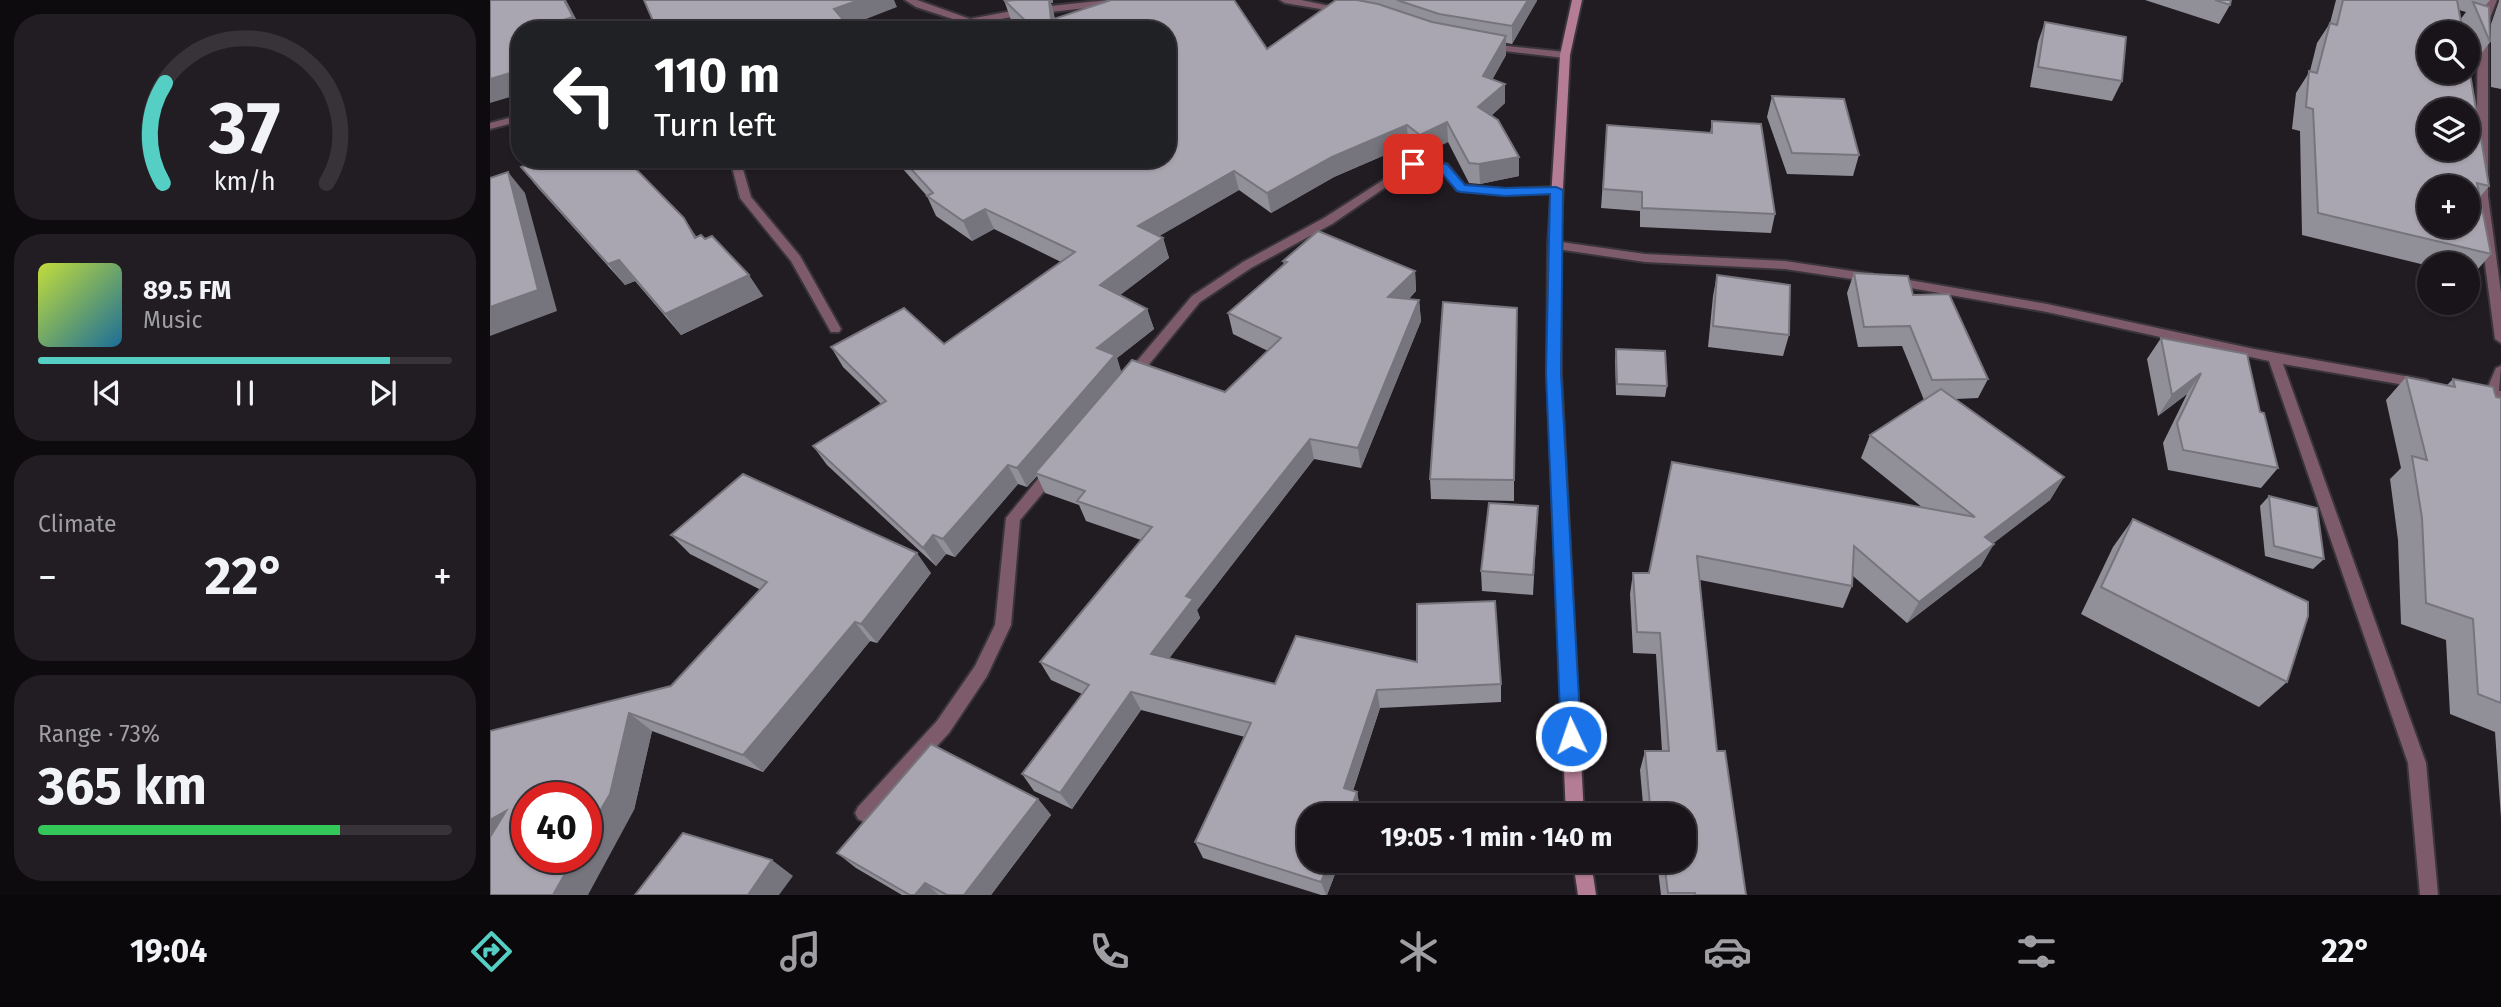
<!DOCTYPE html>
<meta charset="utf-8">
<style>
:root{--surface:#19141a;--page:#221d23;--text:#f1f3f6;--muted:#9f9ea2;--line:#373339;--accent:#55cec4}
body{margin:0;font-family:"Fira Sans",sans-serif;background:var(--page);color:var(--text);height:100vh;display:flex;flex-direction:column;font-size:26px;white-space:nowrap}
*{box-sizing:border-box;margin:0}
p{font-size:23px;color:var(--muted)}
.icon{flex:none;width:38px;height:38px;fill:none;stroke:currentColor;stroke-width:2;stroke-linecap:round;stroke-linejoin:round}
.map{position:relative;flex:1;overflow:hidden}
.sheet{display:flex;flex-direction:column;gap:14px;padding:14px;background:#0e0b0e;width:490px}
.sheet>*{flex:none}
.hud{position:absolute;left:21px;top:21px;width:665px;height:147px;border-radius:28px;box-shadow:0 2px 5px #0004,0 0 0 2px var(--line);background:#202124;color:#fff;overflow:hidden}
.fabs{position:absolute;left:1927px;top:21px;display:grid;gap:14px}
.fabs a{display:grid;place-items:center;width:63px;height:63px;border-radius:50%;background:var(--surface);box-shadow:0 2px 5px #0004,0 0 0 2px var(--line);font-size:35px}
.speed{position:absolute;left:21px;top:782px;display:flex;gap:14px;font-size:35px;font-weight:700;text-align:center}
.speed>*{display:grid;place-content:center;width:91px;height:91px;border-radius:50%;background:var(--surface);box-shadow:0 2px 5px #0004,0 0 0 2px var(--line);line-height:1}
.speed .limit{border:10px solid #d22;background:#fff;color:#111}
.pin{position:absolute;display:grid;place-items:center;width:60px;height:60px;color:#fff;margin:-30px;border-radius:14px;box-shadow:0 4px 10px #0006}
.me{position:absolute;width:77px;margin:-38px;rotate:357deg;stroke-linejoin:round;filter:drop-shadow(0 0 5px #0008)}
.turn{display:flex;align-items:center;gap:24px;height:147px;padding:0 28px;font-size:32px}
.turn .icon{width:91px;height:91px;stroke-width:2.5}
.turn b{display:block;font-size:49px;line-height:60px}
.big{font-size:52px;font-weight:700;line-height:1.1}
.sheet .card{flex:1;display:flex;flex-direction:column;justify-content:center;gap:10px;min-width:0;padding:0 24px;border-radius:28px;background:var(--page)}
.sheet .dial{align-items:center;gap:0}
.dial svg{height:182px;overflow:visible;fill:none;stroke:var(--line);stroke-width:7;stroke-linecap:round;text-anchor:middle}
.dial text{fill:var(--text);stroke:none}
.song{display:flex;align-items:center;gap:21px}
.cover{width:84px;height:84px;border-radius:10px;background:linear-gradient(135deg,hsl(70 70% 55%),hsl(200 70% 35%))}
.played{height:7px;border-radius:4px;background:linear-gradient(90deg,var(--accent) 85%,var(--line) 85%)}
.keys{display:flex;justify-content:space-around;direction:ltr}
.heat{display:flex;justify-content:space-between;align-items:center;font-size:38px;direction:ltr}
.charge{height:10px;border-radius:5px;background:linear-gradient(90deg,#34c759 73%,var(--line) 0)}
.trip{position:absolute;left:807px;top:803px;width:399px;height:70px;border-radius:28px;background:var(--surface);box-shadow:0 2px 5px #0004,0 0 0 2px var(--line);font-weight:700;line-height:70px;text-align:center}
.menu{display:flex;height:112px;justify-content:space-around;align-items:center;background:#0a080a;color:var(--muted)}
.menu .icon{width:49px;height:49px}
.menu .on{color:var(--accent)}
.menu b{font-size:32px;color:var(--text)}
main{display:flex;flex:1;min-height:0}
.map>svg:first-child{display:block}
</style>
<main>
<section class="sheet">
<div class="card dial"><svg viewBox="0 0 100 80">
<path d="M14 69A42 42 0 1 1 86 69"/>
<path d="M14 69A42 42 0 0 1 15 25" stroke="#55cec4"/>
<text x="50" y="56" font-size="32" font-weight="700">37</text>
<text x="50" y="72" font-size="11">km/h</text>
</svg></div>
<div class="card">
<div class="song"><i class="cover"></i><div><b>89.5 FM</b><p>Music</p></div></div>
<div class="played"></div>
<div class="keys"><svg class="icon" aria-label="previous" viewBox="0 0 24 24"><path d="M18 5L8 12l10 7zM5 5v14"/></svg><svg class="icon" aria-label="pause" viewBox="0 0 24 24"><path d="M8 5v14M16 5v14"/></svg><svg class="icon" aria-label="next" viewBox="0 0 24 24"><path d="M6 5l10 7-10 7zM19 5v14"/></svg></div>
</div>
<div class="card"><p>Climate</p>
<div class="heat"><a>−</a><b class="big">22°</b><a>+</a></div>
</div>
<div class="card"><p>Range · 73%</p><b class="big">365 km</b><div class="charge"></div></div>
</section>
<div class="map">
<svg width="2011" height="895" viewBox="0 0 2011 895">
<rect width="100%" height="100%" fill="#211b22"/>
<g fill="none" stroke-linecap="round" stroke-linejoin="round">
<g stroke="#3a353b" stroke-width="4">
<g id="street">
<polygon points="415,0 427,0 480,19 532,9 618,0 648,0 643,3 532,15 454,30 434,30 469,21 426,7"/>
<polygon points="790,0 811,0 859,10 854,13 795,3"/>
<polygon points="1997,0 2007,0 1998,23 1998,196 2011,293 2011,343 2005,339 1986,196 1988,23"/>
<polygon points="999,44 1075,52 1080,55 1075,58 996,49 996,45"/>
<polygon points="30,115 30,121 0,129 0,123"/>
<polygon points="240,159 250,159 261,197 310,256 351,329 349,332 341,332 301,261 250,198"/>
<polygon points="923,161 957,164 974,185 1015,189 1066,187 1072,190 1066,193 1015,195 971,191 967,190 950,169 925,167 842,224 761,268 710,302 647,379 637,379 635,376 637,373 702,296 753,262 834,218"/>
<polygon points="1064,241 1155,254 1295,261 1382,274 1388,278 1382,282 1295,269 1155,262 1060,248 1058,245"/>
<polygon points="1402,277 1557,304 1764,349 1937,380 1939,383 1932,388 1793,364 1936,763 1948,895 1930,895 1918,763 1779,361 1557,312 1398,284 1396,281"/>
<polygon points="2011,366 2009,391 2011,391 2011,401 1982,395 1980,392 1982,389 1997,389 2006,368"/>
<polygon points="562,467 567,468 569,472 567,476 530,520 521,625 497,676 459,733 380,819 374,822 368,819 365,813 368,807 447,721 485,666 505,625 516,518 557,468"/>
</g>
</g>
<g stroke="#3a353b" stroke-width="4">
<g id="secondary">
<polygon points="1082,0 1092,0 1080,55 1070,245 1071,373 1094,816 1076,816 1057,373 1058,245 1070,55"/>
<polygon points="1083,861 1101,861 1106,895 1088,895"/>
</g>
</g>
<use href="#street" fill="#7e5b6a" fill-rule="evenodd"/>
<use href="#secondary" fill="#b57d95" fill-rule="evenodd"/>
</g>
<g fill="#918f98" fill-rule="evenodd">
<polygon points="514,0 563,0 563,3 561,3 565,19 621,0 744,0 777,49 846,0 1047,0 1022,44 1016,43 1016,55 1002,80 1015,84 1015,103 1001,116 1008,120 1029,157 1029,176 990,184 979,183 958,142 932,154 918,145 844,177 781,213 749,190 669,236 673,238 679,258 630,295 657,309 664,329 627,358 631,372 642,360 735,392 778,351 743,334 738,313 794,265 793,261 828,231 925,271 926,291 919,299 929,300 931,321 871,468 824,459 707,610 710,618 679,658 785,684 806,636 927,662 927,604 1005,601 1011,684 1011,702 890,708 863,791 867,792 870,809 868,816 819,816 819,861 850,861 837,895 831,895 713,858 705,842 755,737 651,710 582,809 544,791 532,774 592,694 561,680 550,662 651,540 596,521 589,505 555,493 547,476 537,487 528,484 465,557 456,554 446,566 337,465 323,446 391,404 353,367 341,347 414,308 454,344 571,262 504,229 482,241 446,216 437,196 404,159 677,159 677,30 532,30 521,20"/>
<polygon points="1655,0 1741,0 1740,5 1729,24"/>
<path d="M1846,0H2000L1995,6L2000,42L1985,62L1978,43V33H1973L1972,30L1999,186L1990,197L2001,254L1982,276L1978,275V264H1939V266L1812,235L1810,131L1802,129L1806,93L1820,71L1827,43L1840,23ZM1969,10L1976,12L1970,20Z"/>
<polygon points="2009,0 2011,0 2011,89 2001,87 2001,24 2009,1"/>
<polygon points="1555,22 1632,81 1622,101 1540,87 1548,42"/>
<polygon points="1282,96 1369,155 1363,176 1297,174 1277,117"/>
<polygon points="1222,121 1285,214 1281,233 1150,227 1150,211 1111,208 1117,125 1220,133"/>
<polygon points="31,167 207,237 273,296 191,335 145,281 135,285 48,188"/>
<polygon points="1364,273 1423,295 1498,379 1488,398 1466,399 1574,477 1560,500 1503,543 1491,566 1417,623 1363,576 1362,586 1353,608 1210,580 1227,751 1256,895 1171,895 1167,861 1194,861 1194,816 1154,816 1150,770 1155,751 1172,751 1166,654 1143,653 1140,594 1143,573 1159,573 1182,462 1433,508 1371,458 1380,435 1434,400 1412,346 1368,347 1357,293"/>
<polygon points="1227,275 1299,335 1293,356 1218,347 1223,296"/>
<polygon points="1671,338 1770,412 1788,468 1771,488 1678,470 1673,443 1697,394 1668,416 1657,359"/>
<polygon points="1126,349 1177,386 1175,397 1126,395 1125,360"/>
<polygon points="1916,377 1956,386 1963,379 2006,397 2011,398 2011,818 2005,732 1960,714 1956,640 1911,624 1908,540 1900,479 1911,468 1896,400"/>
<polygon points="940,479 1024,480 1024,501 941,499"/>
<polygon points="1779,496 1834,559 1823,569 1775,556 1770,506"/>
<polygon points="1048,506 1043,595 992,591 991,571"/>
<polygon points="1643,519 1797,682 1769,707 1591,614 1623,547"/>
<polygon points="181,535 441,573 387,643 380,641 273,772 162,731 144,810 0,731 181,686 271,590 200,554"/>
<polygon points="548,799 561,815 501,895 412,895 366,868 347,853"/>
</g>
<g fill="#76747c">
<polygon points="74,0 76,0 92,30 55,30 53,26"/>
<polygon points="369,0 404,0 407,7 353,28 344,9"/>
<polygon points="514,0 563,0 563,3 561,3 564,14 566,30 515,1 517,9"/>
<polygon points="1038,0 1047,0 1047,1 1022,44 1022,26"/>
<polygon points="209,25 212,30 192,30"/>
<polygon points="1016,36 1016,55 993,96 993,76"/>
<polygon points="30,70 30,94 0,103 0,79"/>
<polygon points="1015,84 1015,103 989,127 988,107"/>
<polygon points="957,122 958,142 932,154 930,135"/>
<polygon points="917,125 918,145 844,177 781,213 777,193 842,157"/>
<polygon points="1029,157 1029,176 990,184 989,164"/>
<polygon points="360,159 380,159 363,165"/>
<polygon points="744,171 749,190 654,245 648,226"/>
<polygon points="18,172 35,193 67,311 0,336 0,307"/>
<polygon points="495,209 504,229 482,241 473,221"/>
<polygon points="194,218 208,239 205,238"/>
<polygon points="673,238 679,258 617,305 610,285"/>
<polygon points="129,260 145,281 135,285 118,264"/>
<polygon points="925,271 926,291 900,318 898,297"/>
<polygon points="259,275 273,296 191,335 175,314"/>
<polygon points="929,300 931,321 871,468 868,448"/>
<polygon points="657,309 664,329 627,358 632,374 545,473 547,476 537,487 527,468 607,348"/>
<polygon points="1711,373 1697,394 1668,416 1682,395"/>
<polygon points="820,439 824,459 707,610 710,618 669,672 661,654 696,596"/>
<polygon points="518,465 528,484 465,557 453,539"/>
<polygon points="1574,477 1560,500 1483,559 1495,537"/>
<polygon points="443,535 456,554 446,566 433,548"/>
<polygon points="1504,544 1491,566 1417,623 1429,602"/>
<polygon points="427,553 441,573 387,643 371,624"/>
<polygon points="365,622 380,641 273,772 253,755"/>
<polygon points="887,690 890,708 858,805 854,788"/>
<polygon points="641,692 651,710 582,809 570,793"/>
<polygon points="139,713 162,731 144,810 98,895 63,895 84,858 96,858 96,835"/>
<polygon points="867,792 870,809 868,816 858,816"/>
<polygon points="548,799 561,815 501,895 474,895"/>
<polygon points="16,811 0,851 0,820"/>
<polygon points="282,860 303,876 289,895 258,895"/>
<polygon points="840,861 850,861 837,895 836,895 831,882"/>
<polygon points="435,883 449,895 425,895"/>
</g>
<g fill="#a9a6b1" stroke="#76747c" stroke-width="2" fill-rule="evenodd">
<polygon points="0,0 74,0 83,17 53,26 55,30 30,30 30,70 0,79"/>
<polygon points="154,0 369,0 344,9 362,30 213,30 209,25 192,30 167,30"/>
<polygon points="525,0 559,0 561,20 621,0 744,0 777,49 846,0 867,0 888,4 942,22 1016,36 993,76 1015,84 988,107 1008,120 1029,157 989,164 979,163 957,122 930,135 917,125 842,157 777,193 744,171 648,226 673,238 610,285 657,309 607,348 625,355 527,468 518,465 453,539 443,535 433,548 323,446 396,401 341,347 414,308 454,344 585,252 495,209 473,221 437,196 443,193 412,159 677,159 677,30 545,30 515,1"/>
<polygon points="907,0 1038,0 1022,26 949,14"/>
<polygon points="1725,0 1741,0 1740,5"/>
<path d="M1853,0H1967L1973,33H1939V72H1978V62L1999,186L1987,183L2001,254L1828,213L1823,109L1816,107L1819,71L1827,73L1840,23L1847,25ZM1939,110H1978V149H1939ZM1939,187H1978V226H1939Z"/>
<polygon points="1983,2 1999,7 2000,42"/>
<polygon points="1555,22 1636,37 1632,81 1548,67"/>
<polygon points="1282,96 1354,99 1369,155 1302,153"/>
<polygon points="1222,121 1271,124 1285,214 1152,208 1152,192 1113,189 1117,125 1222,133"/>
<polygon points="53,159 136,159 194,218 205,238 211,235 215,239 222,236 259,275 175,314 129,260 118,264 31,167"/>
<polygon points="18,172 48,290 0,307 0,178"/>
<polygon points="828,231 925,271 898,297 929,300 868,448 820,439 696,596 703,599 661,654 785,684 806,636 927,662 927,604 1005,601 1011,684 887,690 854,788 867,792 858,816 819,816 819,861 840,861 831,882 705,842 761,723 641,692 570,793 532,774 599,685 550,662 662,527 587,501 595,491 545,473 642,360 735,392 791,338 738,313 797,262 793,261"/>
<polygon points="1364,273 1418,276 1423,295 1459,294 1498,379 1442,380 1420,326 1374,327"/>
<polygon points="1227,275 1300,285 1299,335 1223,326"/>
<polygon points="953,302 1027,308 1024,480 940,479"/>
<polygon points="1671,338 1757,354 1770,412 1774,413 1788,468 1693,450 1687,423 1711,373 1682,395"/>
<polygon points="1126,349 1175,351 1177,386 1127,384"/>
<polygon points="1916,377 1965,387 1963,379 2003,387 2006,397 2011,398 2011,703 1988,694 1983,619 1936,603 1932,518 1922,456 1937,460"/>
<polygon points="1451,389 1574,477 1495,537 1504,544 1429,602 1364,546 1362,586 1207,556 1227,751 1235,751 1256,895 1205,895 1205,893 1178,893 1174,861 1194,861 1194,816 1161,816 1155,751 1179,751 1170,633 1147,632 1143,573 1159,573 1182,462 1485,517 1380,435"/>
<polygon points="253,474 427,553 371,624 365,622 253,755 139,713 120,794 96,835 96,798 37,798 37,858 84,858 63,895 0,895 0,837 16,811 0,820 0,731 181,686 277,582 181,535"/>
<polygon points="1779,496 1827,508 1834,559 1784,546"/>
<polygon points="999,503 1048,506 1043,575 991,571"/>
<polygon points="1643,519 1818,602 1818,616 1797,682 1611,587"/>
<polygon points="441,744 548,799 474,895 457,895 435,883 425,895 420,895 347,853"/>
<polygon points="193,833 282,860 258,895 145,895"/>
</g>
<polygon fill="#1a73e8" stroke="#114b97" stroke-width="2" points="923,161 957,164 975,185 1015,188 1066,187 1073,190 1071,373 1091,736 1088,743 1081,745 1074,743 1071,736 1056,373 1060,194 1015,196 971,192 967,191 949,170 919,167 917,164"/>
</svg>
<div class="fabs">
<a><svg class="icon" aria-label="search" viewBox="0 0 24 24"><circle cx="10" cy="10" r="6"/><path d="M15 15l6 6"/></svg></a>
<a><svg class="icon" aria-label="layers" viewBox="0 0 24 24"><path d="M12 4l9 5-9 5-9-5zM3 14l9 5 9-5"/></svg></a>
<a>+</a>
<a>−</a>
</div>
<div class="speed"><div class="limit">40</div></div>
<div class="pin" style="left:923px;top:164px;background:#d93025"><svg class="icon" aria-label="arrive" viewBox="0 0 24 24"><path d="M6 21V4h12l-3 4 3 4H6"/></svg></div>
<svg class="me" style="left:1081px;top:736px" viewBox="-20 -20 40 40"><circle r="17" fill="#1a73e8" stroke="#fff" stroke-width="3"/><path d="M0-11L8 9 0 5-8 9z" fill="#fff"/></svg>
<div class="trip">19:05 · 1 min · 140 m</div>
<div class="hud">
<div class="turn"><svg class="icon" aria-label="left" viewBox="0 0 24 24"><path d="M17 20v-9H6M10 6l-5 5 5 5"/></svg><div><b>110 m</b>Turn left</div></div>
</div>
</div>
</main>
<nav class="menu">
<b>19:04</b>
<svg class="icon on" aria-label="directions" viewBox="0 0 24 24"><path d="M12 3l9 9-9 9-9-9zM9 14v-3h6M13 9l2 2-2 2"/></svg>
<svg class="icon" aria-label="music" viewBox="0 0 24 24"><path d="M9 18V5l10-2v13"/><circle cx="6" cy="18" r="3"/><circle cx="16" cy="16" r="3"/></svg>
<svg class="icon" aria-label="phone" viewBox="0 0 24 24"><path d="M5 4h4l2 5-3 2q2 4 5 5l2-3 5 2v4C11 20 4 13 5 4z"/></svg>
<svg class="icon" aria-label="climate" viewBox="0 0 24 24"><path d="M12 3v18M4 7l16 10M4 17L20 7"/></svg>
<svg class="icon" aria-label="car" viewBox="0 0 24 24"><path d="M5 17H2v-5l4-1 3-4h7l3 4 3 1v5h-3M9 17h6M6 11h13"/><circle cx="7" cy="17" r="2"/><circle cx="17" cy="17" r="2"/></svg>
<svg class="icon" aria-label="filters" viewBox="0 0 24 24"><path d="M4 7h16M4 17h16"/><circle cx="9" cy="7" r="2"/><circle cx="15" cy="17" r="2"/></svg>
<b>22°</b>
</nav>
